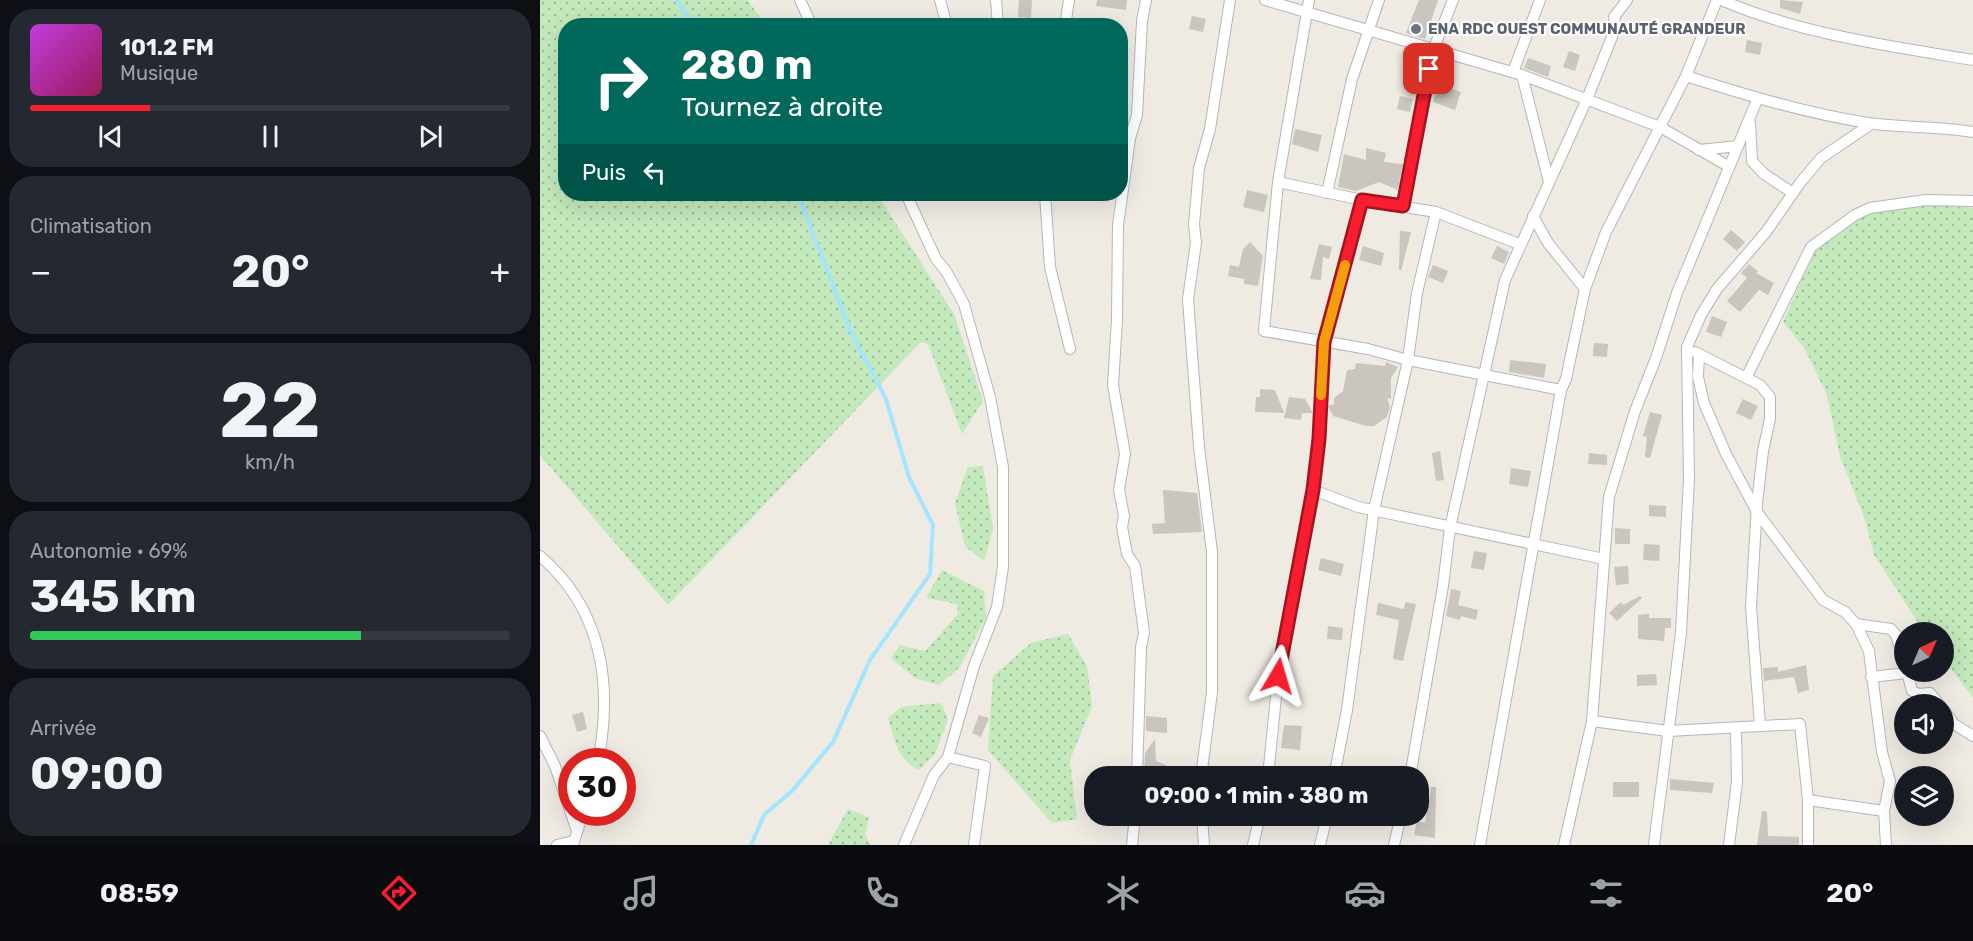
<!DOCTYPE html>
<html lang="fr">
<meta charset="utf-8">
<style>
:root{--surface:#171b24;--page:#242831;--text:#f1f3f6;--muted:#9ea1a6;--line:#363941;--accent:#f91e2f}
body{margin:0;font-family:Rubik,sans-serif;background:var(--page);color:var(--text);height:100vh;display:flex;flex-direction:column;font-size:22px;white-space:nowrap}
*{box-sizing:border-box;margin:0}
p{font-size:20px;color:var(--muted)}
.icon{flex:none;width:33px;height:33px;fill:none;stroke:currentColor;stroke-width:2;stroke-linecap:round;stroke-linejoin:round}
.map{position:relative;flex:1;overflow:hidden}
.panel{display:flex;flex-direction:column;gap:9px;padding:9px;background:#0d0f14;width:540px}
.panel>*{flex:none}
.guide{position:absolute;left:18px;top:18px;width:570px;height:183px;border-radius:24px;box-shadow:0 6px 24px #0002;background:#00695c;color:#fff;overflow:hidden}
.needle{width:39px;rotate:44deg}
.controls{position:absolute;left:1354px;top:622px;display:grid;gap:12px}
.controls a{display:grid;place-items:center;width:60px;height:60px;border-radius:50%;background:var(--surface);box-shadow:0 6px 24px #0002;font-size:30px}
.speed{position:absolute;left:18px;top:748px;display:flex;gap:12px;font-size:30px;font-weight:700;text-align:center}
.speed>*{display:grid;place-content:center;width:78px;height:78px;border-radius:50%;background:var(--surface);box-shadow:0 6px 24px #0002;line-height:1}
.speed .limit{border:9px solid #d22;background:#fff;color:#111}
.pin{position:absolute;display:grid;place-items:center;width:51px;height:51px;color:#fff;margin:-26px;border-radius:12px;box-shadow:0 3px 9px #0006}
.me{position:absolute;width:66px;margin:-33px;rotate:7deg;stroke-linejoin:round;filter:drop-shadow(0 0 4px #0008)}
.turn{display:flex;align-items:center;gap:21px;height:126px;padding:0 24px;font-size:27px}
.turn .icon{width:78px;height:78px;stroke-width:2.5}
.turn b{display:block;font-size:42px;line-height:51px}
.then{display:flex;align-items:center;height:57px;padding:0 24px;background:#0003;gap:12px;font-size:22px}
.big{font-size:45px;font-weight:700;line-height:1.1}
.panel .card{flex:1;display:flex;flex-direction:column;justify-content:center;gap:9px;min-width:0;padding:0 21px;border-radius:24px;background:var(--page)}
.panel .dial{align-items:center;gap:0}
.dial b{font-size:78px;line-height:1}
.song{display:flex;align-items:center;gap:18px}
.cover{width:72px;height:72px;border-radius:9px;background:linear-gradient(135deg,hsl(290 70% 55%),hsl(330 70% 35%))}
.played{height:6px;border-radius:3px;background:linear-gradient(90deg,var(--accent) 25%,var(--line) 25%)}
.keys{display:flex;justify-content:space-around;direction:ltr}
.heat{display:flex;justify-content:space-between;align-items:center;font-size:33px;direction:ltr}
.charge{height:9px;border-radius:4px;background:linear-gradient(90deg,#34c759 69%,var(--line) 0)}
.trip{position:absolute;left:544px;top:766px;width:345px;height:60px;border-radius:24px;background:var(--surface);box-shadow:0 6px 24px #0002;font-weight:700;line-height:60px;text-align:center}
.tabs{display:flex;height:96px;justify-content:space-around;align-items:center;background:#090b0e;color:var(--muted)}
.tabs .icon{width:42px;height:42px}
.tabs .current{color:var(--accent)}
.tabs b{font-size:27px;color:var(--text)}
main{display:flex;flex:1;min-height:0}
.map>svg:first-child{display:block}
</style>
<main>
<section class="panel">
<div class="card">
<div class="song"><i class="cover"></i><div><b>101.2 FM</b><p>Musique</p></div></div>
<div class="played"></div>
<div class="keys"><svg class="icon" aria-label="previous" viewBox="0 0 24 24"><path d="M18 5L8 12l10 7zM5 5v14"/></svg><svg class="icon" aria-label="pause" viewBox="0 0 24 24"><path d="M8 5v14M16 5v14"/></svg><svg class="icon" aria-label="next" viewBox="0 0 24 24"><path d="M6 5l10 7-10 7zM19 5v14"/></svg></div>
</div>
<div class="card"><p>Climatisation</p>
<div class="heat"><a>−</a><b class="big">20°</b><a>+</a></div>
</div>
<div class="card dial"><b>22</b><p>km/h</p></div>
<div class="card"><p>Autonomie · 69%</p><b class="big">345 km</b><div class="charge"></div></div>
<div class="card"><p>Arrivée</p><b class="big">09:00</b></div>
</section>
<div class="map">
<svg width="1433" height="845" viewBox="0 0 1433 845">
<defs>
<pattern id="grass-dots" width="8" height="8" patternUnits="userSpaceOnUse" patternTransform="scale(1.5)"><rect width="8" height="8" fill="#c3e9bc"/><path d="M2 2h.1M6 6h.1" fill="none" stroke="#a1c09c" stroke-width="1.8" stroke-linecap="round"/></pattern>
</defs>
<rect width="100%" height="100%" fill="#efeae2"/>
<g fill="url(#grass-dots)">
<polygon points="0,0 208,0 225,25 26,26 26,194 337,194 414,314 443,401 422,434 388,344 381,342 128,605 0,455"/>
<polygon points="1379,202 1433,208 1433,698 1404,659 1404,633 1385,633 1334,555 1324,517 1300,456 1287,395 1265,349 1243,322 1278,244 1343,204"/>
<polygon points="443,466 453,529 444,561 425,546 415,503 428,467"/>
<polygon points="402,570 444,591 446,618 419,668 399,685 375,678 351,658 360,645 385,651 418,614 417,604 386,598"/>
<polygon points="528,634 547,666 552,706 530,760 537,819 512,823 448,750 453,676 491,643"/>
<path d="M401,703L408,719L395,754L379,770C357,759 355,741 348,718L361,707Z"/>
<polygon points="308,809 329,817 325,835 331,845 288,845"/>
</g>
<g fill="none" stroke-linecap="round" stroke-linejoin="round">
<g stroke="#a3e5ff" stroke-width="4">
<polyline points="136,0 155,26"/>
<polyline points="211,845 224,815 252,791 293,742 330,660 390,574 393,525 369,477 346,399 311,332 258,194"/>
</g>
</g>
<g fill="#cac5bf">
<polygon points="479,0 492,0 491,18 478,17"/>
<polygon points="557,0 587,0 586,10 556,6"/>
<polygon points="879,0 898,0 885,39 866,33"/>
<polygon points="1240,0 1263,2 1260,14 1240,8"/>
<polygon points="652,16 666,19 663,32 649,29"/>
<polygon points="1207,40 1222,43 1220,55 1205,52"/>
<polygon points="1029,51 1040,55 1035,71 1023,67"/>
<polygon points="988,58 1011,66 1008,77 984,68"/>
<polygon points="899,85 921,92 915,110 893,102"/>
<polygon points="860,96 873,99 870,112 857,109"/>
<polygon points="755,129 782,135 778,152 752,144"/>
<polygon points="826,148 846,153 844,162 863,164 858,190 839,182 816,191 798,187 804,154 826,160"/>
<polygon points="707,190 728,195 724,212 703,207"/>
<polygon points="1191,230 1205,242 1197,251 1183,239"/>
<polygon points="860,231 871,232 861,271 859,270"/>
<polygon points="710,242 723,256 718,286 704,284 704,279 688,276 690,265 699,267 703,249"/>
<polygon points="779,244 792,247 789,259 783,257 781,280 770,279"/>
<polygon points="823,246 844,253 841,266 819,260"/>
<polygon points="957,246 969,252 964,264 951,258"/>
<polygon points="1209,264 1218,271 1216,273 1234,283 1228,295 1219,290 1200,312 1187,301 1207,278 1201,273"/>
<polygon points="893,265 908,271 903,283 888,277"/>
<polygon points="1172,316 1187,322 1181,337 1166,332"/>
<polygon points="1054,343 1068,344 1067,357 1053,356"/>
<polygon points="970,360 1006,364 1004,378 969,372"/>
<polygon points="846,362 858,367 851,378 851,399 847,398 850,407 847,417 834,426 826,426 793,416 788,406 794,404 794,398 803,391 807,370 815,369 816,363 845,366"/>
<polygon points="720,389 735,390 744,413 715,412 716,397 720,397"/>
<polygon points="749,397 765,399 773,413 762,413 761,420 744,418"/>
<polygon points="1203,399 1218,406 1211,420 1196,413"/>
<polygon points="1110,412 1122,415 1110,458 1105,457 1107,437 1103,436"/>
<polygon points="900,451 904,480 896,481 892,453"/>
<polygon points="1049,453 1067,455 1067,465 1048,464"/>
<polygon points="971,468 991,471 988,487 969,484"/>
<polygon points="623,490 657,493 662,532 613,534 612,524 625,523"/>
<polygon points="1109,505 1126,506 1126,517 1109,516"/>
<polygon points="1075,528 1090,529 1090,544 1075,544"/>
<polygon points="1104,544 1120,545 1119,561 1103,560"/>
<polygon points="934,551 947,553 944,570 931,568"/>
<polygon points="781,558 804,564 801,576 778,570"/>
<polygon points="1088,566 1089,584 1076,585 1074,567"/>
<polygon points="911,589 921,591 918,605 938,610 936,620 921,616 920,620 906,616"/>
<polygon points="1100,596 1102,598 1077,621 1069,613 1081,602 1083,605"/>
<polygon points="865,602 876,604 863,661 853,659 859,620 836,615 838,603 864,609"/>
<polygon points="1109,614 1109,618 1131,618 1131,628 1125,628 1124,641 1098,639 1098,615"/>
<polygon points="788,626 803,628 802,640 787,639"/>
<polygon points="1266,665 1269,690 1258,693 1254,677 1224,681 1223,668 1238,667 1238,672"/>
<polygon points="1116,674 1117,685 1097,686 1097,675"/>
<polygon points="43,712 47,729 37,732 32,715"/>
<polygon points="439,715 449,718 441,737 432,733"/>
<polygon points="606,716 627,718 627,733 606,731"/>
<polygon points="744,725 762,726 760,750 741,748"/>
<polygon points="615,739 616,761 626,765 625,777 604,777 605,753"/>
<polygon points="1130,779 1174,783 1172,793 1130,790"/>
<rect x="1073" y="782" width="26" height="15"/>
<polygon points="891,787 896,787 895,838 874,835 877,821 885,823"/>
<polygon points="1222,811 1227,812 1228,836 1259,837 1259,845 1217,845"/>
</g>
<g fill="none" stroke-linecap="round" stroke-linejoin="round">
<g stroke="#b3b7bb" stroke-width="12">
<g id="street">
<polyline points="260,0 272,26"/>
<polyline points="400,0 407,26"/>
<polyline points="456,0 458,26"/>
<polyline points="725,0 982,75 1120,127 1188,166"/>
<polyline points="769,0 738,182 724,331 828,349 868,360 1021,390"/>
<path d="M1181,0C1261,34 1348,46 1433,60"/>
<polyline points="525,26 529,0"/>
<polyline points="973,72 1000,0"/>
<polyline points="982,75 1009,182"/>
<path d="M1146,76C1206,95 1265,113 1328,123C1363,128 1398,126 1433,132"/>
<polyline points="1210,123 1212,161 1224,174 1253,193"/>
<polyline points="1159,150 1198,146"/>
<polyline points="738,182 822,200 896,212 979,244"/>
<polyline points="787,193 812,79 839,0"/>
<polyline points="505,194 510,267 530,349"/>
<polyline points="863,206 894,48 913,0"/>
<polyline points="993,216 1008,243 1045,289"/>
<polyline points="1155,352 1159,354 1158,377 1164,403 1186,454 1217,512 1283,600 1305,612 1316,624 1351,629 1356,635 1365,664"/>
<polyline points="1159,354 1220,385 1230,397 1230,419 1223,451 1217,504 1211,607 1220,725"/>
<polyline points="1206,378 1271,247 1315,215 1330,208 1386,200 1433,201"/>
<polyline points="773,490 818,507 1064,559"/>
<path d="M0,556C63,610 73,684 58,762"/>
<polyline points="1316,624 1329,651 1342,752 1350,781 1344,811 1346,845"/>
<polyline points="1367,672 1372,691 1379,694 1390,693 1400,705"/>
<polyline points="1331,677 1367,673"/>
<polyline points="1404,710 1414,724 1433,736"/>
<polyline points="1052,721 1128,731 1260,724 1268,800 1268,845"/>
<polyline points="0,736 15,766 37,831"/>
<polyline points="408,757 445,766 434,845"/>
<polyline points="597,777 601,647 604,633 595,566 587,554 582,527 584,516 579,490 585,454 573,385 577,319 578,225 590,138 597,115 602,21 606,0"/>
<polyline points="661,777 672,692 672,552 659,447 648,299 656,243 654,224 659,168 670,129 690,0"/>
<polyline points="728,777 740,656 773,490 779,439 784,342 822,200"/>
<polyline points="794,777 807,710 834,510 868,360 877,293 896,212"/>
<polyline points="870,777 903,586 910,528 965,280 1047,99 1076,27 1074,17 1087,0"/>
<polyline points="1268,800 1344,811"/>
<polyline points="662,816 664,845"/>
<polyline points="17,845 34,841"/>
<polyline points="33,845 43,813"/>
<polyline points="364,845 394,775 408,757 434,666 457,607 463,567 463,467 450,397 424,304 406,271 396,259 366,194"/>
<polyline points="592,845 595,816"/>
<polyline points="713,845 720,816"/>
<polyline points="780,845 787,816"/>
<polyline points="854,845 861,816"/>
<polyline points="940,845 1021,390 1026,379 1045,289 1066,232 1146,76 1177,0"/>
<polyline points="1024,845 1052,721 1069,497 1095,411 1116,358 1137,293 1217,100"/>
<polyline points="1114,845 1141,633 1149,479 1147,347 1161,315 1177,289 1226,232 1260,183 1281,158 1331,124"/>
<polyline points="1189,845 1197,782 1196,728"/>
</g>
</g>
<use href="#street" stroke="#fff" stroke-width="10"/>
</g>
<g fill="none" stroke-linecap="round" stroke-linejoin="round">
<g stroke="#a2141f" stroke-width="15">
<polyline id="route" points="738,676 773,490 779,439 784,342 822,200 863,206 889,69"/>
</g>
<use href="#route" stroke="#f91e2f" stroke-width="10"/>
<polyline stroke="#f59e0b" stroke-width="10" points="781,395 784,342 805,265"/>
</g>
<circle fill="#6b7280" stroke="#fff" stroke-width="2" cx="876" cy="29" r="6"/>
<g text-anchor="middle" stroke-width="4.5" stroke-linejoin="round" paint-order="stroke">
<g font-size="15" font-weight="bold" fill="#5b616d" stroke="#fff" text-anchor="start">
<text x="888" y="34">ENA RDC OUEST COMMUNAUTÉ GRANDEUR</text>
</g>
</g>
</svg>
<div class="controls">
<a><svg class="needle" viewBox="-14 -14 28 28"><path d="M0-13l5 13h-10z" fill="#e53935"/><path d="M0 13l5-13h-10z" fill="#9ea1a6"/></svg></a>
<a><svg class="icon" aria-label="sound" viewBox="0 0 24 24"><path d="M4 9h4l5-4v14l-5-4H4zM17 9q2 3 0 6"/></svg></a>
<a><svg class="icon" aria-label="layers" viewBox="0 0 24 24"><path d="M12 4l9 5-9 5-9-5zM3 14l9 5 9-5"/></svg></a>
</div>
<div class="speed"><div class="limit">30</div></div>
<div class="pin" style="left:889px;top:69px;background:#d93025"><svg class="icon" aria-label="arrive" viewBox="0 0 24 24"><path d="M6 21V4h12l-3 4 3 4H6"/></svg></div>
<svg class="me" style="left:738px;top:676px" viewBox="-20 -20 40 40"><path d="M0-17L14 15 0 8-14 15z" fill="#f91e2f" stroke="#fff" stroke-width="4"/></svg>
<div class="trip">09:00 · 1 min · 380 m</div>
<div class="guide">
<div class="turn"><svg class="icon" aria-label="right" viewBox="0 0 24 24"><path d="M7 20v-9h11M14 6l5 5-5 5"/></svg><div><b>280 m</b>Tournez à droite</div></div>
<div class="then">Puis<svg class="icon" aria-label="left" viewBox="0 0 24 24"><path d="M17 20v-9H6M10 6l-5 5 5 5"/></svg></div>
</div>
</div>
</main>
<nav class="tabs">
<b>08:59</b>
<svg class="icon current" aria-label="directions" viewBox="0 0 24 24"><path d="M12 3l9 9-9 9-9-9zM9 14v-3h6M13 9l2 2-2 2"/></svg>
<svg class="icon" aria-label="music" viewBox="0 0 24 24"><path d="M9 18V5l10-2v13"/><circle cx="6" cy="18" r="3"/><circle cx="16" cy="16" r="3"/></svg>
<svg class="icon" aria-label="phone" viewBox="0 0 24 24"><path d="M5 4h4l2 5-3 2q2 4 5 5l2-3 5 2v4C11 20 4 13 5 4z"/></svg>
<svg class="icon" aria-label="climate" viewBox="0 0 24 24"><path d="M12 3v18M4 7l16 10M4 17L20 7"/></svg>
<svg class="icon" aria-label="car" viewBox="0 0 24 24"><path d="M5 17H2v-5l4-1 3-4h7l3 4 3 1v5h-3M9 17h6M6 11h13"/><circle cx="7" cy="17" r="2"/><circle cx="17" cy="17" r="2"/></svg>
<svg class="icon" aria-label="filters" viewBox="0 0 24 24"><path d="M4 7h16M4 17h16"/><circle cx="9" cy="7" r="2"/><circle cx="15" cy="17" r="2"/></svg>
<b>20°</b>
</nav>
